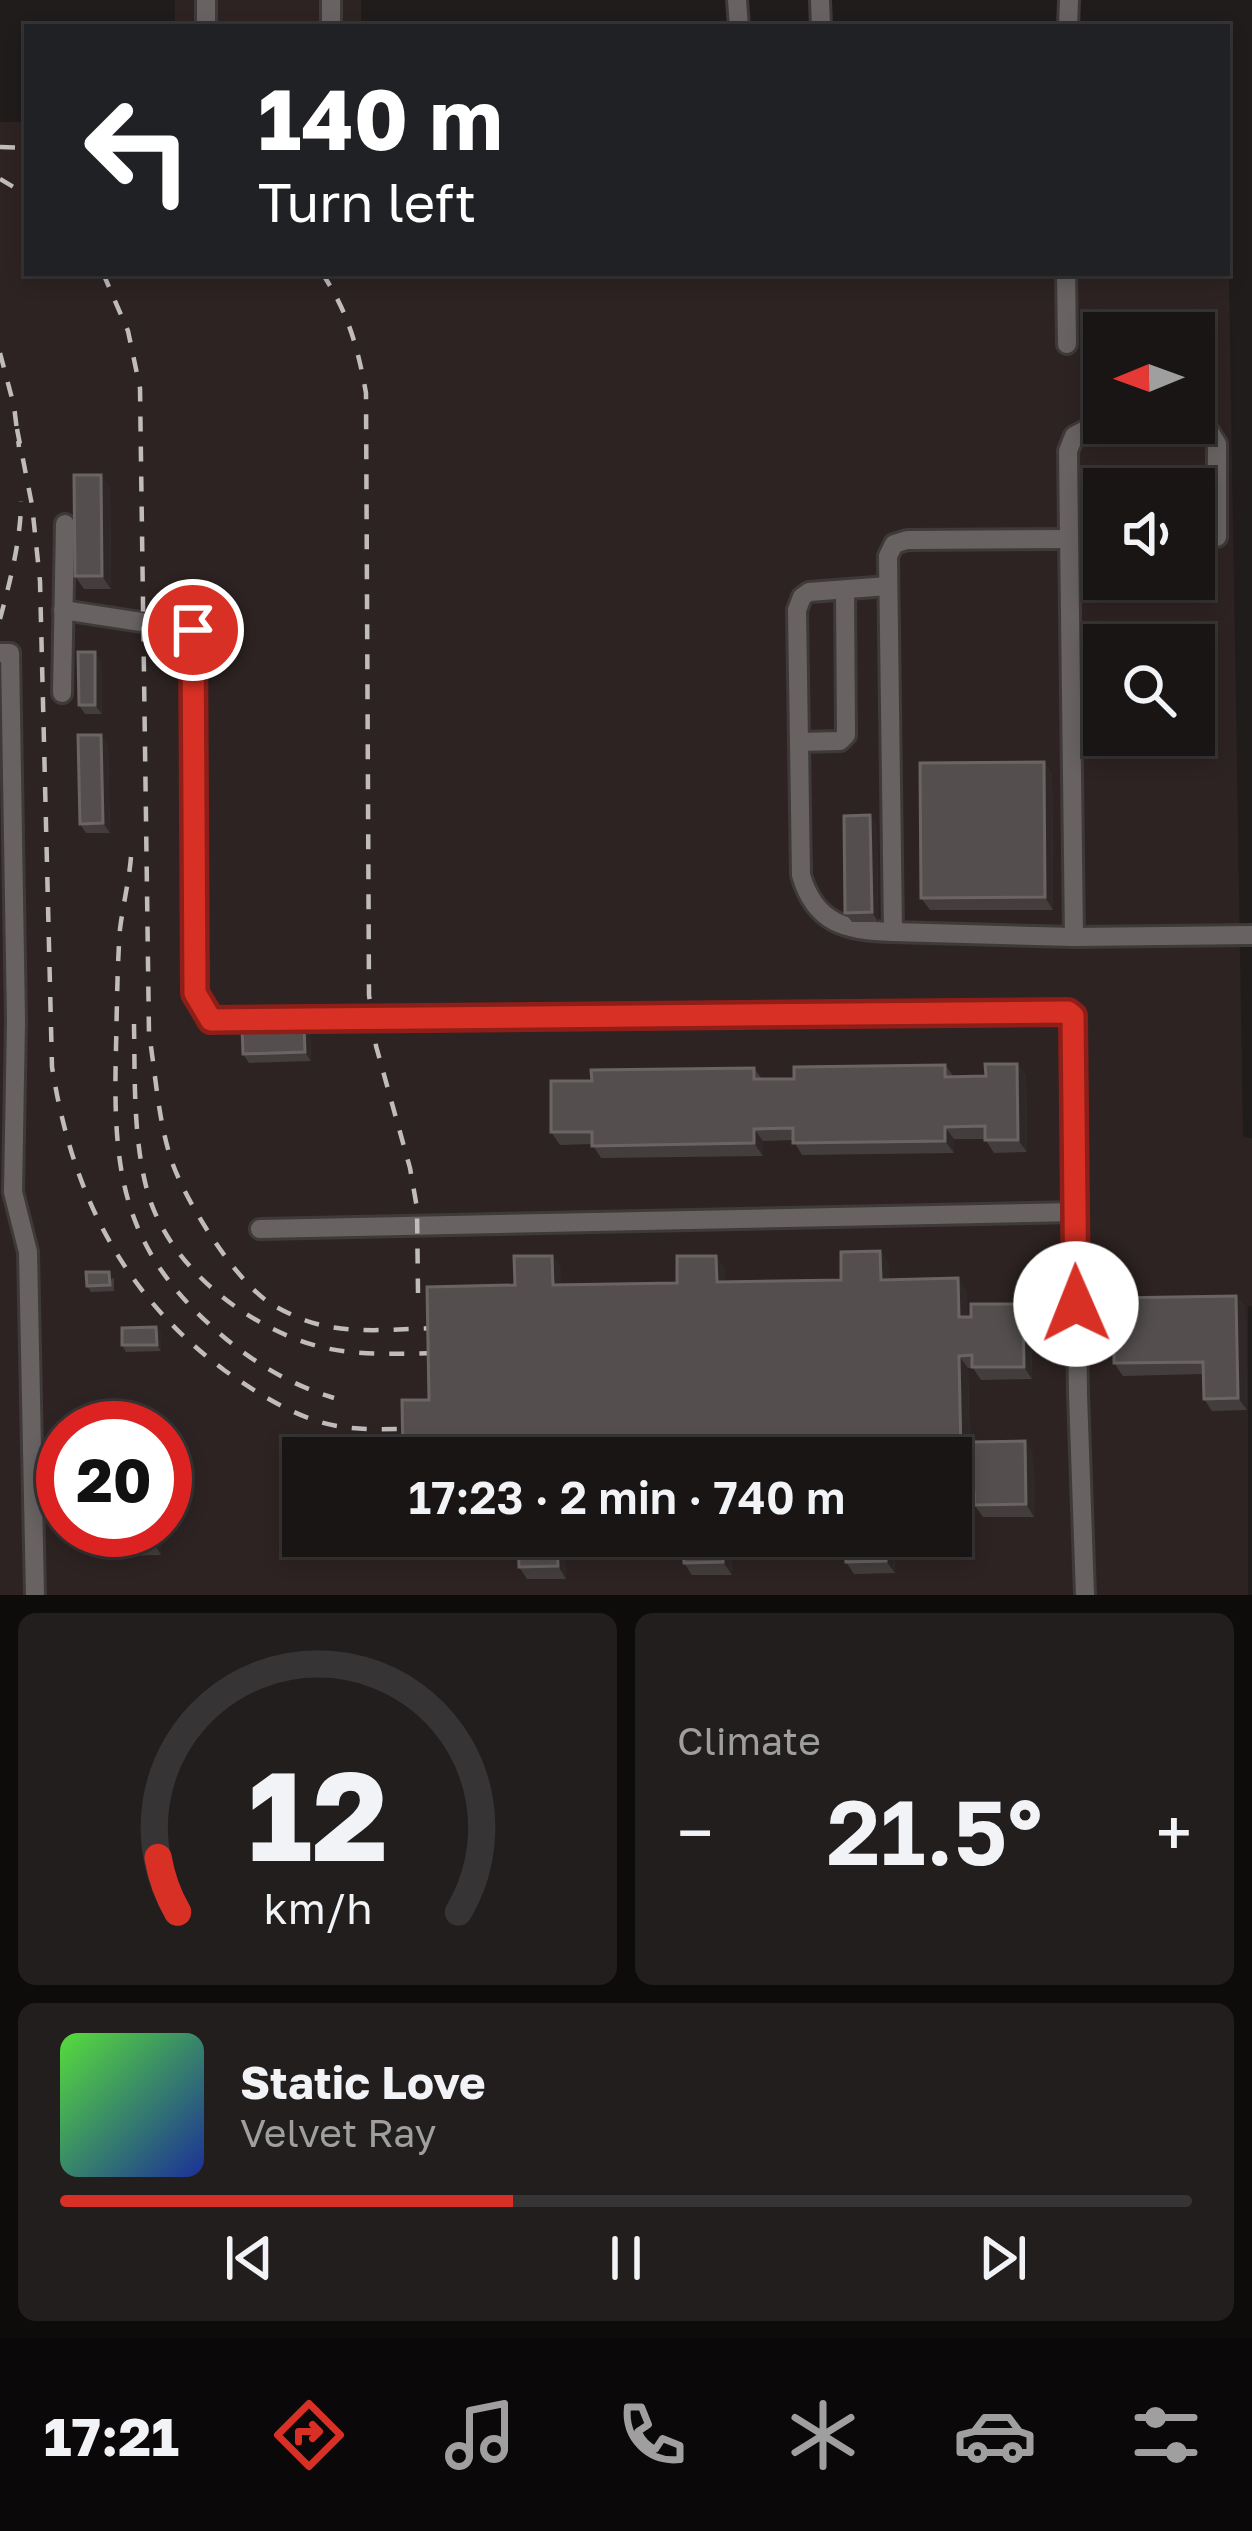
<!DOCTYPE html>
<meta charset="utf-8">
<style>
:root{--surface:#181514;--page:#211e1d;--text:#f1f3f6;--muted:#9f9fa0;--line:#363434;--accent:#d93025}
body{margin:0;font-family:"Golos Text",sans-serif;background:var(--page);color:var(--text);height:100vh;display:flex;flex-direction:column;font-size:45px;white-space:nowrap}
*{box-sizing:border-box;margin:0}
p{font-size:39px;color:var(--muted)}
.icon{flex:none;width:66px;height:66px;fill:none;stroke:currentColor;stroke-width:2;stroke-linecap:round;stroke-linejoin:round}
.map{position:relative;height:1595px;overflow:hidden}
.panel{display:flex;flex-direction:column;gap:18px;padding:18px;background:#0d0c0b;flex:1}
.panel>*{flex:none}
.guide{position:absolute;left:24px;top:24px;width:1206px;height:252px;border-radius:0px;box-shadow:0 6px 18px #0003,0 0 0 3px var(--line);background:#202124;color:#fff;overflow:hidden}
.needle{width:78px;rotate:269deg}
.tools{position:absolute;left:1083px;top:312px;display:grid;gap:24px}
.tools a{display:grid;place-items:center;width:132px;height:132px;border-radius:0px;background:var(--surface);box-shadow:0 6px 18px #0003,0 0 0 3px var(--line);font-size:60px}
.speed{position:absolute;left:36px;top:1401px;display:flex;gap:24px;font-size:60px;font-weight:700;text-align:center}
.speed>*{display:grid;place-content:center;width:156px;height:156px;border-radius:50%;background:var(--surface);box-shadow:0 6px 18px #0003,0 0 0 3px var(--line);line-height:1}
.speed .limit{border:18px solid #d22;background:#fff;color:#111}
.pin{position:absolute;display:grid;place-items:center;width:102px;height:102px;color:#fff;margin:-51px;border:6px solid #fff;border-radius:50%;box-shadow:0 3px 12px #0007}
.me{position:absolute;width:132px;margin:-66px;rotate:359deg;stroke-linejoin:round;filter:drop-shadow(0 0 9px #0008)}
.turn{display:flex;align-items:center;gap:42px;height:252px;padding:0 36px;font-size:54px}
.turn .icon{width:156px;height:156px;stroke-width:2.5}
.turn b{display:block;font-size:84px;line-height:102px}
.big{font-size:90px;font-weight:600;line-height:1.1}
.panel .widget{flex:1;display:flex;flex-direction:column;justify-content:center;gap:18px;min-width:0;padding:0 42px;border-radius:18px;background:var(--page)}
.panel .dial{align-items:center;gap:0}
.dial svg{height:312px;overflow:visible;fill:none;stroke:var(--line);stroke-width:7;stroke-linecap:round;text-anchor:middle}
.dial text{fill:var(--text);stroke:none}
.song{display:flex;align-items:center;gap:36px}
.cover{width:144px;height:144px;border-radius:18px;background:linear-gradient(135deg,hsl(110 70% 55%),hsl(230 70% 35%))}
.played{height:12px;border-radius:6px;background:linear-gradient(90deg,var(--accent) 40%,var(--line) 40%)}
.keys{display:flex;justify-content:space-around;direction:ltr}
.heat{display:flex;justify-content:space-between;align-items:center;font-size:66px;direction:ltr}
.panel .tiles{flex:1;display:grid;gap:18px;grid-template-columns:1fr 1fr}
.widget:last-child{grid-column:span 2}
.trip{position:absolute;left:282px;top:1437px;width:690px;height:120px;border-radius:0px;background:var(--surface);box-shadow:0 6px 18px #0003,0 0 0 3px var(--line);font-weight:600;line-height:120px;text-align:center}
.menu{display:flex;height:192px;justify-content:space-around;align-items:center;background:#0a0808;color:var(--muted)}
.menu .icon{width:84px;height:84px}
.menu .current{color:var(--accent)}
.menu b{font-size:54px;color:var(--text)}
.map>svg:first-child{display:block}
</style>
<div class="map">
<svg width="1252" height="1595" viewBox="0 0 1252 1595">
<rect width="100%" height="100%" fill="#201c1b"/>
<g fill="#2d2322" fill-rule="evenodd">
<rect x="175" y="0" width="186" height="27"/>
<path d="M0,122H27V273H1227V157L1243,1137L1252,1138V1306L1248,1307V1595H0ZM1104,333H1194V423H1104ZM1104,489H1194V579H1104ZM1104,645H1194V735H1104ZM63,1428H165V1530H63ZM303,1458H951V1536H303Z"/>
</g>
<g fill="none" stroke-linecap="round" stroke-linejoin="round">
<g stroke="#3d3a39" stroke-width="24">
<g id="minor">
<polyline points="206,0 206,27"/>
<polyline points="331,0 331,27"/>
<polyline points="737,0 739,27"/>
<polyline points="820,0 821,27"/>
<polyline points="1068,27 1069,0"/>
<polyline points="1066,273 1067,344"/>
<polyline points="1069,539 907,540 894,544 888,556 893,932 1074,937 1252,935"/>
<path d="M888,586L809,592L802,597L797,610L801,875C815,924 847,931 893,932"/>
<polyline points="63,610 193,630 195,993 211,1020 1068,1012 1073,1016 1078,1394 1085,1595"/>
<polyline points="0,653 10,653 16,1021 13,1192 28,1252 35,1595"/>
<polyline points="62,693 65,524"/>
<polyline points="799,742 840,741 846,735 845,590"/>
<polyline points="1074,937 1068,451 1074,436 1089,428 1200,427 1209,431 1217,444 1217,537"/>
<polyline points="260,1229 1075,1212"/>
</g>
</g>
<use href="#minor" stroke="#686362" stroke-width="18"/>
<g stroke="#bfbcbb" stroke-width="4.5" stroke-dasharray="15 15" stroke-linecap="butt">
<polyline points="0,147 27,148"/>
<polyline points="0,179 27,195"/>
<path d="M103,273L128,331L140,388L149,1034C156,1076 158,1121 172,1162C186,1202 236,1283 273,1305C283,1311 296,1317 307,1321C347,1335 395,1329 436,1328"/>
<path d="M322,273C348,312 358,348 366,393L369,995L376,1046L410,1168L417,1208L418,1293"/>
<polyline points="0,353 14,406 19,447"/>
<path d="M17,429L32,505L40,581L52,1067C72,1192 121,1293 224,1370C254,1391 285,1411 320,1422C349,1431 381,1429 411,1429"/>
<path d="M0,619C10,582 21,539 21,501"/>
<path d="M131,857C129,881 123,905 120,929C117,969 117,1009 116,1048C113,1163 119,1242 209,1324C246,1358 285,1383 334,1398"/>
<path d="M134,1024C135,1079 133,1137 147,1190C167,1265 245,1326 317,1346C355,1356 398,1354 437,1353"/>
</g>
</g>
<g fill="#433e3d">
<polygon points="1202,477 1203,530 1194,530 1194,489"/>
<polygon points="110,487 111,589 84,589 75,576"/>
<polygon points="101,661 102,714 85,714 79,705"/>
<polygon points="108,744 110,833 86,833 80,824"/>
<polygon points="1044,762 1052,775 1053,910 930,910 921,898"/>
<polygon points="877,824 878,922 852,922 845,913"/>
<polygon points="304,1026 310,1036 311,1061 249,1063 243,1054"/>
<polygon points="1017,1064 1026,1076 1027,1152 994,1153 985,1139 954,1139 954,1153 802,1155 793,1140 763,1141 763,1156 601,1158 592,1144 560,1145 551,1132 592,1081 754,1068 762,1079 794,1079 945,1065 954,1077 986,1076"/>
<polygon points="880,1251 889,1264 889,1280 967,1291 967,1317 1031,1316 1032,1379 981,1380 973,1368 968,1368 970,1455 1025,1441 1033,1454 1034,1517 983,1517 975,1506 970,1506 971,1544 894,1545 895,1573 854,1574 846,1562 846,1546 731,1548 732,1575 692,1575 684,1563 683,1548 566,1550 566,1579 527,1579 519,1567 518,1551 413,1553 405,1540 405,1536 951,1536 951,1458 429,1400 515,1285 552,1256 561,1268 561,1285 677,1283 725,1268 725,1282 841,1280"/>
<polygon points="114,1278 114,1291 91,1292 87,1286"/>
<polygon points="1236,1296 1245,1308 1247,1410 1212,1411 1204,1399 1203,1374 1123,1376 1114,1363 1114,1357 1110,1351"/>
<polygon points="156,1327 161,1333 161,1351 126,1352 122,1345"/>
<polygon points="102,1530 161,1530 161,1555 111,1556 103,1544"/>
</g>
<g fill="#2e2928">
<polygon points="1195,468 1202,477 1203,530 1196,520"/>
<polygon points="101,475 110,487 111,589 102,576"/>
<polygon points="95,652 101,661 102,714 95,705"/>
<polygon points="101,735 108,744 110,833 103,823"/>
<polygon points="1044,762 1052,775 1053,910 1045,897"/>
<polygon points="870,815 877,824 878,922 872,912"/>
<polygon points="304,1026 310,1036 311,1061 305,1052"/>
<polygon points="1017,1064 1026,1076 1027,1152 1018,1140"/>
<polygon points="945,1127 954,1139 954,1153 945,1141"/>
<polygon points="754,1129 763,1141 763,1156 754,1143"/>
<polygon points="880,1251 889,1264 889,1292 881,1280"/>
<polygon points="552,1256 561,1268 562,1297 553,1285"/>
<polygon points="716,1256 725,1268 725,1295 717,1282"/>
<polygon points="958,1278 967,1291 967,1330 959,1317"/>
<polygon points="1236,1296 1245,1308 1247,1410 1238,1398"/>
<polygon points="1023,1304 1031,1316 1032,1379 1024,1367"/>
<polygon points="156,1327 161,1333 161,1351 157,1345"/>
<polygon points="959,1356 968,1368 970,1467 961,1455"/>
<polygon points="1025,1441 1033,1454 1034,1517 1026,1504"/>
<polygon points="962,1493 970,1506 971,1544 962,1531"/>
<polygon points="152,1530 161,1530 161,1555 153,1542"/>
<polygon points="723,1536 731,1548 732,1575 723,1562"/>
<polygon points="886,1536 888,1536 894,1545 895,1573 886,1561"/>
<polygon points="557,1538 566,1550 566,1579 558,1566"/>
</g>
<g fill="#544f4e" stroke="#6a6564" stroke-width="3">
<polygon points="1168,468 1195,468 1196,520 1194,520 1194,489 1169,489"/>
<polygon points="74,475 101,475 102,576 75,576"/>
<polygon points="1109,475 1125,475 1125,489 1110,489"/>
<polygon points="78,652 95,652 95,705 79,705"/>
<polygon points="78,735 101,735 103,823 80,824"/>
<polygon points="1044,762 1045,897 921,898 920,763"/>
<polygon points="870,815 872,912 845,913 844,816"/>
<polygon points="304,1026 305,1052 243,1054 242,1028"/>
<polygon points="985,1064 1017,1064 1018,1140 985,1140 985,1126 945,1127 945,1141 793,1143 793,1128 754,1129 754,1143 592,1146 592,1132 551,1132 551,1081 592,1081 591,1070 754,1068 754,1079 794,1079 794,1067 945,1065 945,1077 986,1076"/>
<polygon points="880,1251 881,1280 958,1278 959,1317 971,1317 971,1304 1023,1304 1024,1367 972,1367 972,1355 959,1356 961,1455 973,1455 973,1442 1025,1441 1026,1504 974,1505 974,1493 962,1493 962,1531 951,1532 951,1458 403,1458 402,1400 429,1400 427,1287 515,1285 514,1256 552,1256 553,1285 677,1283 677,1256 716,1256 717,1282 841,1280 841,1252"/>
<polygon points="86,1272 109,1272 110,1285 87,1286"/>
<polygon points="1236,1296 1238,1398 1204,1399 1203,1362 1114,1363 1114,1351 1110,1351 1109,1311 1114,1311 1114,1298"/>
<polygon points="156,1327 157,1345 122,1345 122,1328"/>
<polygon points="102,1530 152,1530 153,1542 103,1544"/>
<polygon points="405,1536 670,1536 557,1538 558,1566 519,1567 518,1538 405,1540"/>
<polygon points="683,1536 723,1536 723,1562 684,1563"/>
<polygon points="845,1536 886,1536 886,1561 846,1562"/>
</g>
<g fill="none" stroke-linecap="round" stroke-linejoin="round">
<g stroke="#8d1f18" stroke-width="30">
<polyline id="route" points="193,630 195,993 211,1020 1068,1012 1073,1016 1076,1304"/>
</g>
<use href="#route" stroke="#d93025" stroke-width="21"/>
</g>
</svg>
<div class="tools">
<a><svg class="needle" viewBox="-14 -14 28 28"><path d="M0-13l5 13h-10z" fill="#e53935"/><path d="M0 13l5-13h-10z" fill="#9f9fa0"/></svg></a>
<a><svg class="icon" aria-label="sound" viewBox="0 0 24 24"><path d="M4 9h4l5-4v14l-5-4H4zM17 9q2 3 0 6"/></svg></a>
<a><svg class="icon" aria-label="search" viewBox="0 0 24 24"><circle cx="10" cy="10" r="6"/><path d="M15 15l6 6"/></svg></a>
</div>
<div class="speed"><div class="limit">20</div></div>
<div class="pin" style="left:193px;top:630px;background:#d93025"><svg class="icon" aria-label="arrive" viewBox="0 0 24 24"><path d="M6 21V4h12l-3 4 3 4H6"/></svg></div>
<svg class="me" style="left:1076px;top:1304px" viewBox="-20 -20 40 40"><circle r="19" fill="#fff"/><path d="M0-13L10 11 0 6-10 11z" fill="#d93025"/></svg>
<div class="trip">17:23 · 2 min · 740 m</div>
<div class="guide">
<div class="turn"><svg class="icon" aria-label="left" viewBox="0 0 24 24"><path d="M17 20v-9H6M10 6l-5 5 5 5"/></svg><div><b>140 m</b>Turn left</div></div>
</div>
</div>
<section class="panel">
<div class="tiles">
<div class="widget dial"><svg viewBox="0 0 100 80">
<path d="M14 69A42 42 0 1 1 86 69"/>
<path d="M14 69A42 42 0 0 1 9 55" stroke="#d93025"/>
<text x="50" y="56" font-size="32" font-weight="700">12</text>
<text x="50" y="72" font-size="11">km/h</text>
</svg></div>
<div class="widget"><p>Climate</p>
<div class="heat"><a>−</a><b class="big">21.5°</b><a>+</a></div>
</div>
<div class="widget">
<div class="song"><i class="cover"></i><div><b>Static Love</b><p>Velvet Ray</p></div></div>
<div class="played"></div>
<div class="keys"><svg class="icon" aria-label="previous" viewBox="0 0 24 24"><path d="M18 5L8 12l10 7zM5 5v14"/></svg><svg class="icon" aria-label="pause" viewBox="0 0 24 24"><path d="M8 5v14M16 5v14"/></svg><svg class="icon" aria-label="next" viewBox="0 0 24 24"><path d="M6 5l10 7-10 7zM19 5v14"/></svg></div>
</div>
</div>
</section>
<nav class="menu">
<b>17:21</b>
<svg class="icon current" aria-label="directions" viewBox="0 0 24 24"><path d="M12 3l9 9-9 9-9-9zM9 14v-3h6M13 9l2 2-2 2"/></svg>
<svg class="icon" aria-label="music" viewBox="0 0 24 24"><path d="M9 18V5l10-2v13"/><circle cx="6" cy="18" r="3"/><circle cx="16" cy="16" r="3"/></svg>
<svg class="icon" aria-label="phone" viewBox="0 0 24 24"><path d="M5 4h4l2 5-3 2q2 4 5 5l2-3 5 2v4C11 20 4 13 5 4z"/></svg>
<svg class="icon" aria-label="climate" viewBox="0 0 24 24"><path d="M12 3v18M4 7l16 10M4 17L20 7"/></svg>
<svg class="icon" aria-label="car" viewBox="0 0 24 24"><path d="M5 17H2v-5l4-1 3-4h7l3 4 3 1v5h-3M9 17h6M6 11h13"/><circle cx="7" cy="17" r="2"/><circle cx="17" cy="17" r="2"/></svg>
<svg class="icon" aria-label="filters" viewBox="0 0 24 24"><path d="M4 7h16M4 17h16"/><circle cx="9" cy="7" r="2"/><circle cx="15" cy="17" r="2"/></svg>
</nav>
